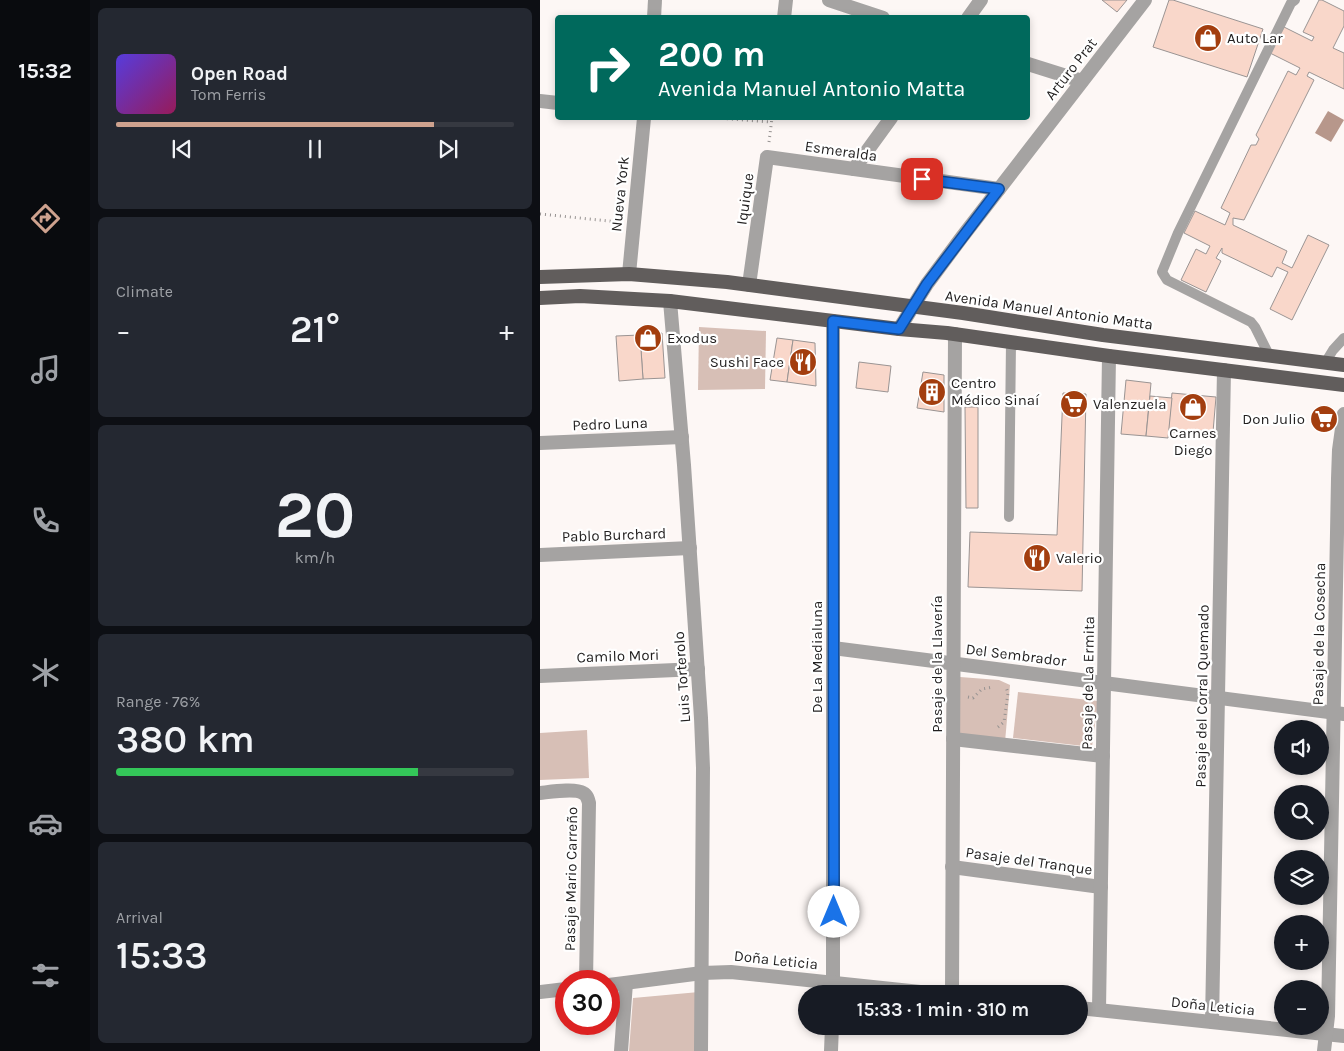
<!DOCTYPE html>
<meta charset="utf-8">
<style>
:root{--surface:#171b24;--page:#242831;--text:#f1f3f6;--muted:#9ea1a6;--line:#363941;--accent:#cea28e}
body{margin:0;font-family:Karla,sans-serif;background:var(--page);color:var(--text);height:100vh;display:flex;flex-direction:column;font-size:19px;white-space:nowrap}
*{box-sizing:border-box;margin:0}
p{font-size:16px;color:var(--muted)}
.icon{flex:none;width:28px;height:28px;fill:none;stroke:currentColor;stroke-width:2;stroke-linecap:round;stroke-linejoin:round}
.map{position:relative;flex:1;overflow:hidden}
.panel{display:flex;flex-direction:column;gap:8px;padding:8px;background:#0d0f14;width:450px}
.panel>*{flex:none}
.guide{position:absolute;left:15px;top:15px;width:475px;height:105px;border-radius:5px;box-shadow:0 2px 8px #0003;background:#00695c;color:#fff;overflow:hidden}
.buttons{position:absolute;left:734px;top:720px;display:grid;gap:10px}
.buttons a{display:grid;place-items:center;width:55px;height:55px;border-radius:50%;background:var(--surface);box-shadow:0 2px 8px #0003;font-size:25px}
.speed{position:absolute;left:15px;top:970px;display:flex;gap:10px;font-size:25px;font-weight:700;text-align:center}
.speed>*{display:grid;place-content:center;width:65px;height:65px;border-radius:50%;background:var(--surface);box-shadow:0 2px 8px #0003;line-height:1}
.speed .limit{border:8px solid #d22;background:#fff;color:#111}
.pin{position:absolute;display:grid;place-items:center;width:42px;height:42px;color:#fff;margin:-21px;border-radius:10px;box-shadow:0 2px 8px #0006}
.me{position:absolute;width:55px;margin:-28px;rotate:0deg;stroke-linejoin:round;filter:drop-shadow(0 0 4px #0008)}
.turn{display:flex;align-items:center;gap:18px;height:105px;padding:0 20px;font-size:22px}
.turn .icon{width:65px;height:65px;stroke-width:2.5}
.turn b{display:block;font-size:35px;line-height:42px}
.big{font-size:38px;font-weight:600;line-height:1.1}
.panel .card{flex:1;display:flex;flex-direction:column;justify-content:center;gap:8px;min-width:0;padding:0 18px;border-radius:8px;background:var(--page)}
.panel .dial{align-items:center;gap:0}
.dial b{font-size:65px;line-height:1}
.song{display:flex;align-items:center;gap:15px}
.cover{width:60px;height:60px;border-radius:8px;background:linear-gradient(135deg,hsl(250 70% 55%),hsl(330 70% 35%))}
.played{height:5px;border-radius:2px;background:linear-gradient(90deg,var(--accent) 80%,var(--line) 80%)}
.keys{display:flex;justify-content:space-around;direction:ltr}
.heat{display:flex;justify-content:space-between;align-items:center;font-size:28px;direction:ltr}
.charge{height:8px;border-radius:4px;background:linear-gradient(90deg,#34c759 76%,var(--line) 0)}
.trip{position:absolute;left:258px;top:985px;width:290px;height:50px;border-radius:25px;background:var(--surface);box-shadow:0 2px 8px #0003;font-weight:600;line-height:50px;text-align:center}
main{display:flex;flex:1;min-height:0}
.menu{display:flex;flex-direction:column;width:90px;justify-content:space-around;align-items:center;background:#090b0e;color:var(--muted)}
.menu .icon{width:35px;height:35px}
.menu .current{color:var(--accent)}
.menu b{font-size:22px;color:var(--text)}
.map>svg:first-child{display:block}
</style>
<main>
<nav class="menu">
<b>15:32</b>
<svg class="icon current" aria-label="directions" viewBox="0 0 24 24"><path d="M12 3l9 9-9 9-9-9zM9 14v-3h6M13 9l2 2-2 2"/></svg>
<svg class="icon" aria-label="music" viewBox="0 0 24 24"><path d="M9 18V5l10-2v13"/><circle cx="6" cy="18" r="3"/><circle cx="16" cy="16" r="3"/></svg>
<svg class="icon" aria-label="phone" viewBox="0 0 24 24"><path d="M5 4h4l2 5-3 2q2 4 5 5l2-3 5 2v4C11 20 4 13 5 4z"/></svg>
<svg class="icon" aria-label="climate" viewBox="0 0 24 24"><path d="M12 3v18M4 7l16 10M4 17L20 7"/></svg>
<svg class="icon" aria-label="car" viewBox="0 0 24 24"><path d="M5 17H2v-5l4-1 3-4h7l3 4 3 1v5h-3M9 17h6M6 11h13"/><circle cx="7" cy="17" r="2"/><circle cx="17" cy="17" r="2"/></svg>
<svg class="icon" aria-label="filters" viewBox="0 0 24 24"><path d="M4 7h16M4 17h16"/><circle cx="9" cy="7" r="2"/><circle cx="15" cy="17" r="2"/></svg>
</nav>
<section class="panel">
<div class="card">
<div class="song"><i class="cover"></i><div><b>Open Road</b><p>Tom Ferris</p></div></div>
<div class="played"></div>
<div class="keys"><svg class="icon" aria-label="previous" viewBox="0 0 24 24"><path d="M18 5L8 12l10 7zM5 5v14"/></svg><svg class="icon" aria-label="pause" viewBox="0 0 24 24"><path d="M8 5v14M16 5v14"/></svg><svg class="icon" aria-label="next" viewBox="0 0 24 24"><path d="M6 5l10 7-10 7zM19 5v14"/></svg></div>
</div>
<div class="card"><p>Climate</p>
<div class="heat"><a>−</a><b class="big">21°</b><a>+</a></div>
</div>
<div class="card dial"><b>20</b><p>km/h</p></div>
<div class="card"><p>Range · 76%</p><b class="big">380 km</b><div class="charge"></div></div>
<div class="card"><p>Arrival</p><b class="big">15:33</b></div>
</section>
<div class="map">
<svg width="804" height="1051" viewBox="0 0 804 1051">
<rect width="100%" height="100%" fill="#fdf7f5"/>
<g fill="#d7bfb6">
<polygon points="159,327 226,331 225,389 158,390"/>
<polygon points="420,677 459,680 470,685 465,742 415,737"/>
<polygon points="478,692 558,701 552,747 473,738"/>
<polygon points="47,730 49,778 0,780 0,733"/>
<polygon points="159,992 157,1051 89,1051 93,998"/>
</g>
<polygon fill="#b7978b" points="788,111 804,120 791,142 775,133"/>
<g fill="#f9d7ca" stroke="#9a9493">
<polygon points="562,0 587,0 577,12"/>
<polygon points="629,0 633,0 723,29 707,77 613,47"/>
<polygon points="779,0 782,0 804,11 804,26 793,48 804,53 804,89 769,72 767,76 774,80 704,220 693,218 693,225 747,251 742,263 752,268 768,235 789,245 752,320 730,309 748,272 737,267 732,277 682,253 682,248 676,258 681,261 666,292 641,280 656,249 666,254 670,246 644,233 655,211 685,225 690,213 681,208 711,145 716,145 719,139 716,135 748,71 756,75 760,68 730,53 744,27 772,41 774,37 763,32"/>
<polygon points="122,333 125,378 103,379 100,335"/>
<polygon points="100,335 103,379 79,381 76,336"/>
<polygon points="237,338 253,340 247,382 230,380"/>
<polygon points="253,340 275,343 276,386 247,382"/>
<polygon points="319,362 351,366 348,392 316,388"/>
<polygon points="383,372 404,375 404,412 377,408"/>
<polygon points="586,380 611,383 606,436 581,434"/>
<polygon points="523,393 546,394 542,591 428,587 430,532 517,535"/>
<polygon points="632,393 676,397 673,432 650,430 650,434 628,432"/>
<polygon points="610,396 632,398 628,438 606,436"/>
<polygon points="425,407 438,407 438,508 426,508"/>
</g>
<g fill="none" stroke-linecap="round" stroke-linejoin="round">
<g stroke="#969291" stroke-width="3" stroke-dasharray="1 4" stroke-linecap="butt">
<polyline points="177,118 231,122"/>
<polyline points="229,142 232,118"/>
<polyline points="0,214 79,222"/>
<polyline points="428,697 433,698 442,689 453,687"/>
<polyline points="458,727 464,722 468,693 466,687"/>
</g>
<g stroke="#a5a3a2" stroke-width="10">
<polyline points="729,355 715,327 711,322 627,280 622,272 638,233 751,3 755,0"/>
<polyline points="785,363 793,350 804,338"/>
<polyline points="469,517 471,342"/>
</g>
<g stroke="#a5a3a2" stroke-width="14">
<polyline points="114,18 115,0"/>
<polyline points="244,18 246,0"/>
<polyline points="428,18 441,0"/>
<polyline points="0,101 18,103"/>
<polyline points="314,169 351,118"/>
<polyline points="89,274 104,118"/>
<polyline points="209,285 227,157 459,189"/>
<polyline points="130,301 144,465 161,718 163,768 161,1051"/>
<polyline points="293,321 293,994"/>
<polyline points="0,443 142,437"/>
<polyline points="0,555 150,548"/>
<polyline points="293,648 804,714"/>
<polyline points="0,676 158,669"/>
<polyline points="413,739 563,756"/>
<path d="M0,793C10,792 35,788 43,793C47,795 48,799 49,803L46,981"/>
<polyline points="412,867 561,887"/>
<polyline points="69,985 162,973 191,972 399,994"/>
<polyline points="0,992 26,989"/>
<polyline points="412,994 415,334"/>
<polyline points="539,1008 804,1036"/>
<polyline points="559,1010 569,356"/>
<polyline points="672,1022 684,370"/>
<polyline points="81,1051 86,983"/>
<polyline points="291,1051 292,1026"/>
<polyline points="784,1051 788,1016 798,479 799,450 804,414"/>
</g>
<g stroke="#a5a3a2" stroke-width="14">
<polyline points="289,0 343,18"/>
<polyline points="488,64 542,81"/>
<polyline points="359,329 387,284 422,237 605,0"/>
</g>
<g stroke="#615d5c" stroke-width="14">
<polyline points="0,277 89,274 187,282 423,313 563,335 804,365"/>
<polyline points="0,298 40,296 130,301 359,329 407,333 569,356 804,385"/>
</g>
</g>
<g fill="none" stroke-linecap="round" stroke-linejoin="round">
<g stroke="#114b97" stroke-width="12">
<polyline id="route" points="294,912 293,321 359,329 387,284 459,189 382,179"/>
</g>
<use href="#route" stroke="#1a73e8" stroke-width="9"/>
</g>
<defs>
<g id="shop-disc" transform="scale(1.4375)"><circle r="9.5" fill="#a33e0f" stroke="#fff"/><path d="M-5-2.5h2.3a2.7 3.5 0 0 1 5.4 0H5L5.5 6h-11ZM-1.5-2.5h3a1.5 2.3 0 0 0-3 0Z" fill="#fff"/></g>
<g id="restaurant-disc" transform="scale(1.4375)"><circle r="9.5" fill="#a33e0f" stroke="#fff"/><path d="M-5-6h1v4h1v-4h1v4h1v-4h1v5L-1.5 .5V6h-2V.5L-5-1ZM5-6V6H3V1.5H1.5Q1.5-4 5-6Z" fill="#fff"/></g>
<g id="building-disc" transform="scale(1.4375)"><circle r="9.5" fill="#a33e0f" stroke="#fff"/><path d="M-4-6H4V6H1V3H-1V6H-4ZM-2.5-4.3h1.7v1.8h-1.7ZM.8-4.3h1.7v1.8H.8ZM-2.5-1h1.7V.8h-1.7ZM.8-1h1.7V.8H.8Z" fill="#fff"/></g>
<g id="supermarket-disc" transform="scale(1.4375)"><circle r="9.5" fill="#a33e0f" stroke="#fff"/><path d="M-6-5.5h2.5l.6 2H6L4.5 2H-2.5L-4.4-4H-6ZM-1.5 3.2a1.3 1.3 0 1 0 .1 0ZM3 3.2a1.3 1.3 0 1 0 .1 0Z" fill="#fff"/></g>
</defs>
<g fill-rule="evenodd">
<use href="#shop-disc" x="668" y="38"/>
<use href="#shop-disc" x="108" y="338"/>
<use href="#restaurant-disc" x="263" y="362"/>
<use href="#building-disc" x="392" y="392"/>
<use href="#supermarket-disc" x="534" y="404"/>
<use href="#shop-disc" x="653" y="407"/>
<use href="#supermarket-disc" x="784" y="419"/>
<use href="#restaurant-disc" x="497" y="558"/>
</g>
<g text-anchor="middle" stroke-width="4.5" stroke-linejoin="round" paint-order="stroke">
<g font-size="15" fill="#211f1f" stroke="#fff" text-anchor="start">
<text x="687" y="43">Auto Lar</text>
<text x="127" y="343">Exodus</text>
<text x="244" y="367" text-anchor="end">Sushi Face</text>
<text x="411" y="388">Centro<tspan x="411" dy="17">Médico Sinaí</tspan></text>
<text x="553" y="409">Valenzuela</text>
<text x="765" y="424" text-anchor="end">Don Julio</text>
<text x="653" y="438" text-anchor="middle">Carnes<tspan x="653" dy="17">Diego</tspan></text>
<text x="516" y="563">Valerio</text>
</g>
<g font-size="15" fill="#211f1f" stroke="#fff">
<text transform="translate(531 69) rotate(-52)" y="5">Arturo Prat</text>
<text transform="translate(301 151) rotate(8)" y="5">Esmeralda</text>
<text transform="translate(80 194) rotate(-84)" y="5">Nueva York</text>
<text transform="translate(205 199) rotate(-82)" y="5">Iquique</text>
<text transform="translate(509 310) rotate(8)" y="5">Avenida Manuel Antonio Matta</text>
<text transform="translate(70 424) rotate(-2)" y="5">Pedro Luna</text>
<text transform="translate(74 535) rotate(-2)" y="5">Pablo Burchard</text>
<text transform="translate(779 634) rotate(-89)" y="5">Pasaje de la Cosecha</text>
<text transform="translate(476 655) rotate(7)" y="5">Del Sembrador</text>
<text transform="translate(78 656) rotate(-2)" y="5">Camilo Mori</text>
<text transform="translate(277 657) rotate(-90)" y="5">De La Medialuna</text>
<text transform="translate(397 664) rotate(-90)" y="5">Pasaje de la Llavería</text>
<text transform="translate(142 677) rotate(-94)" y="5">Luis Torterolo</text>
<text transform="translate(548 683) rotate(-89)" y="5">Pasaje de La Ermita</text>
<text transform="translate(662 696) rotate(-89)" y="5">Pasaje del Corral Quemado</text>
<text transform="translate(489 861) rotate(8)" y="5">Pasaje del Tranque</text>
<text transform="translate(31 879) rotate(-89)" y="5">Pasaje Mario Carreño</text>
<text transform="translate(236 960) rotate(6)" y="5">Doña Leticia</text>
<text transform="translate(673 1006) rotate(6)" y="5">Doña Leticia</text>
</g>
</g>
</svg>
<div class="buttons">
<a><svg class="icon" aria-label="sound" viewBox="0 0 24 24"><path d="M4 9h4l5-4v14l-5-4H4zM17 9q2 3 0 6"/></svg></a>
<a><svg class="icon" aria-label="search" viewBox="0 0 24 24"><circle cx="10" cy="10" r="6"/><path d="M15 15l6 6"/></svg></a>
<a><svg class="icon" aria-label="layers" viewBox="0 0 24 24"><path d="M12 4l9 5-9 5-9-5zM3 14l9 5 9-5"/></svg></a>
<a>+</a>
<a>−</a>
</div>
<div class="speed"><div class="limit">30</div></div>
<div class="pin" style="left:382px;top:179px;background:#d93025"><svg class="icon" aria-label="arrive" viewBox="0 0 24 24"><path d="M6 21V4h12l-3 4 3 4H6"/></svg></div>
<svg class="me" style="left:294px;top:912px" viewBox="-20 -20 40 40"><circle r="19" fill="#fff"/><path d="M0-13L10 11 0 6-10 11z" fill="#1a73e8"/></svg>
<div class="trip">15:33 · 1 min · 310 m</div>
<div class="guide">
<div class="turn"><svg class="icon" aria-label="right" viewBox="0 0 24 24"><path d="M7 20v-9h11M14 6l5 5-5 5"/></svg><div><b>200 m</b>Avenida Manuel Antonio Matta</div></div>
</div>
</div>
</main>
